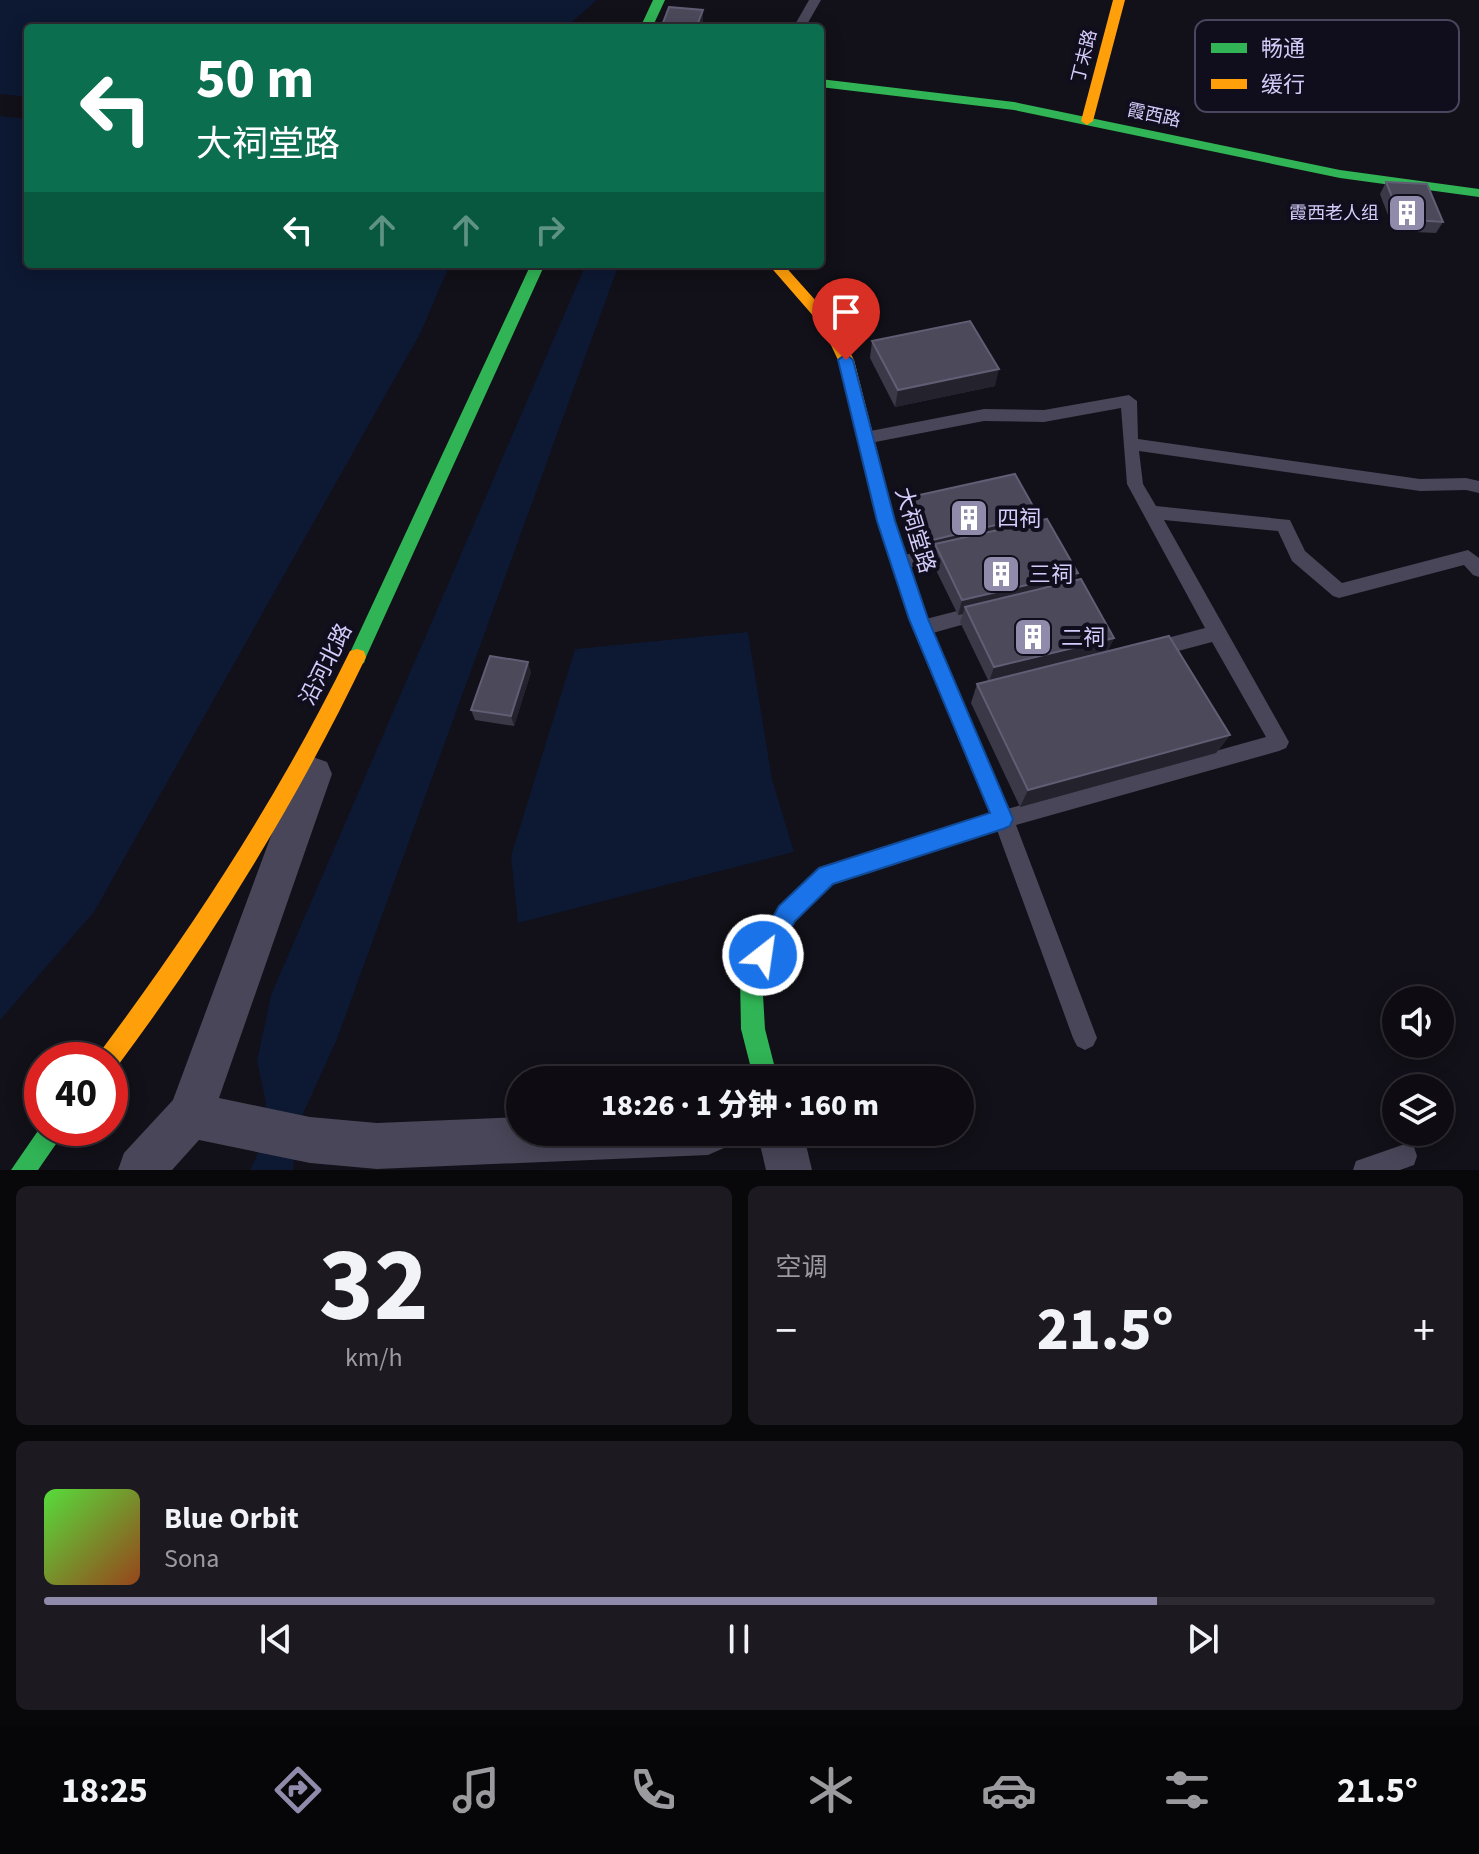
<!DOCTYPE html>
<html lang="zh">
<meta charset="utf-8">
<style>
:root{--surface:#0e0c12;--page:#1c1a20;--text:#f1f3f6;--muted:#9b9b9f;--line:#2e2c32;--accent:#908aab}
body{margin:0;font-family:"Source Sans 3","Noto Sans SC",sans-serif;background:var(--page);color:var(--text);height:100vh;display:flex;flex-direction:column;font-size:30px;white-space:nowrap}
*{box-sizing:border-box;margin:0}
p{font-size:26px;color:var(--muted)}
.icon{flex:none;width:44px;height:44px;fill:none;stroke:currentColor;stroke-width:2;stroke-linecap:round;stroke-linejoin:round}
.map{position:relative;height:1170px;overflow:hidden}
.sheet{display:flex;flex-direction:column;gap:16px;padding:16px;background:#08070a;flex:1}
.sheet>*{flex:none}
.top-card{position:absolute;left:24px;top:24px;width:800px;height:244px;border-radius:8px;box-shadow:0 4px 20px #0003,0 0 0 2px var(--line);background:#0b6e4f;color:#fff;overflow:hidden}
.controls{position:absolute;left:1382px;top:986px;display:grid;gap:16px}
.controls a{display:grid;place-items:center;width:72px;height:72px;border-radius:50%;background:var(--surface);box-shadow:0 4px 20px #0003,0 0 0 2px var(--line);font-size:40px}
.speed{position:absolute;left:24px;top:1042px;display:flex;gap:16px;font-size:40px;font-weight:700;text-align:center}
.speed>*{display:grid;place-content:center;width:104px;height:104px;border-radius:50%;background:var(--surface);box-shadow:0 4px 20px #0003,0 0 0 2px var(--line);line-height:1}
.speed .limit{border:12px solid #d22;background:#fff;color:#111}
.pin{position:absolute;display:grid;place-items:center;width:68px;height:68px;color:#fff;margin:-82px -34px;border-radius:50% 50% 50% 0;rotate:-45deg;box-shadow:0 0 8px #0007}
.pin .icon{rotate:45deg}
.me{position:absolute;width:88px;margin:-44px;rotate:30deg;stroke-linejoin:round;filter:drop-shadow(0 0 6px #0008)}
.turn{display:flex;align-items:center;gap:28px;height:168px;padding:0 40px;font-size:36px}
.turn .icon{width:104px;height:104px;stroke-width:2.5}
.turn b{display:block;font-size:56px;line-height:68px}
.lanes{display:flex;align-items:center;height:76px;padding:0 40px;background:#0003;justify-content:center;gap:40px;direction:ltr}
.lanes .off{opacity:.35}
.big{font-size:60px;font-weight:800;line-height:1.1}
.sheet .card{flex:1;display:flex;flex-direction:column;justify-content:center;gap:12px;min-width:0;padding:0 28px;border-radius:12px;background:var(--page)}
.sheet .dial{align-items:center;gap:0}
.dial b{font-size:104px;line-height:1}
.song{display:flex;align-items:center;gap:24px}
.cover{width:96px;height:96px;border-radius:12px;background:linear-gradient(135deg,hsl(110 70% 55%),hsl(20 70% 35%))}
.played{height:8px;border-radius:4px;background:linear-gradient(90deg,var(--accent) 80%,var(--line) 80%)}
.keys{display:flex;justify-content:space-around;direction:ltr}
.heat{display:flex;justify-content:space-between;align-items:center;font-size:44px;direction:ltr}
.sheet .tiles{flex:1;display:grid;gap:16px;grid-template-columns:1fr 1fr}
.card:last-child{grid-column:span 2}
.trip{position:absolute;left:506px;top:1066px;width:468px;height:80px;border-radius:40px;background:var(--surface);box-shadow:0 4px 20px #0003,0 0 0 2px var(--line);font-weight:800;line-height:80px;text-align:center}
.tab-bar{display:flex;height:128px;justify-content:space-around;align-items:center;background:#060507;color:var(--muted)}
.tab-bar .icon{width:56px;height:56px}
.tab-bar .selected{color:var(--accent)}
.tab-bar b{font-size:36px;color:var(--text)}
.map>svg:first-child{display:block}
</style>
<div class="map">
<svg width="1479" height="1170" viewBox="0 0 1479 1170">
<rect width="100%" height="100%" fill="#121018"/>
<g fill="#0d1832">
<polygon points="0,0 597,0 565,28 28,28 28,264 450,264 421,332 94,912 0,1020"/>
<polygon points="586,264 619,264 337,1039 297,1127 293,1170 250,1170 262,1144 266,1103 257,1061 271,995"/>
<polygon points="748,632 772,779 794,852 518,923 511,856 575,649"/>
</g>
<polygon fill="#121018" points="0,94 28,97 28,119 0,116"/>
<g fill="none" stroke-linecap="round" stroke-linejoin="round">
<g fill="#484658" fill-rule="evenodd">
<polygon points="809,0 821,0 805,28 793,28"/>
<polygon points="1129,395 1137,401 1138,439 1420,479 1466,478 1479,481 1479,493 1466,490 1420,491 1139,451 1143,484 1156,506 1290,520 1305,551 1342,583 1468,550 1479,558 1479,577 1473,575 1464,565 1339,598 1333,596 1292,561 1278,531 1164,520 1289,742 1286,748 1279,751 1016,825 1097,1038 1093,1046 1085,1050 1077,1046 1073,1038 993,819 996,812 1266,737 1212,642 1152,658 1145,656 1143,650 1145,644 1152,642 1205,628 1127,484 1121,408 1044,422 984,421 865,444 857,438 865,432 984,409 1044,410"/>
<polygon points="956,543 962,545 965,550 962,555 900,570 894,568 891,563 894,558 900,556"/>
<polygon points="984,604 990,607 993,612 990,617 922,636 915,633 913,628 915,623 922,620"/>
<polygon points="1405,1144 1414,1147 1417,1156 1414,1165 1400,1170 1353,1170 1356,1161"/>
</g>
<g fill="#484658" fill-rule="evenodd">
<polygon points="313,757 327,762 332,774 219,1098 310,1117 377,1123 520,1117 520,1132 731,1132 724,1148 708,1155 377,1169 310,1163 199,1140 172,1170 118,1170 124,1153 173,1100 294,774 299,762"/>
<polygon points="757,1132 803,1132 812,1170 766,1170"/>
</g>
<g fill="#30b455" fill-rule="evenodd">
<polygon points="653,0 665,0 652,28 640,28"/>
<polygon points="820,79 1014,102 1340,170 1479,189 1479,197 1340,178 1014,110 820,87"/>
<polygon points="531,264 545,264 366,657 364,663 357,665 350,663 348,657"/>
<polygon points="918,608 924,611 927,616 1013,819 1010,826 1003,829 833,884 795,922 762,978 765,1029 778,1080 754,1080 741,1029 740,976 779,906 818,869 990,813 909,616 912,611"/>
<polygon points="42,1125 42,1128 67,1128 38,1170 11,1170"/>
</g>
<g fill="#ff9f0a" fill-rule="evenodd">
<polygon points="1113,0 1125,0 1093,121 1087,125 1081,121"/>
<polygon points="768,264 783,264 833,320 854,360 895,521 927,616 924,621 912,621 909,616 877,521 838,360 822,326"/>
<path d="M357,649L364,651L366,657C296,803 213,938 116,1068L110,1071V1060H96L100,1052C195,925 280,794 350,651Z"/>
</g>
</g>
<g fill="#3b3948">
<polygon points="1386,182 1443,222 1436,233 1394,231 1380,194"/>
<polygon points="872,341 995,386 895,407 870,358"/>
<polygon points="906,498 1038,515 1036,521 1078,573 1075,580 1114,638 1107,652 1230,735 1216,753 1020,807 971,703 977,684 989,682 960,622 963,614 958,615 931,560 934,550 925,552 904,510"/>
<polygon points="531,672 514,726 475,720 471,710"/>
</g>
<g fill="#24222d">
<polygon points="703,10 703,22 701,28 696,28"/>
<polygon points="999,369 995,386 895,407 898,390"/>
<polygon points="1038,515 1035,526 935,544 934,550 925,552 928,541"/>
<polygon points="1078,573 1071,588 965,607 963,614 958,615 962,600"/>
<polygon points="1114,638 1107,653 989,682 994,667"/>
<polygon points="528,662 531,672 514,726 511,716"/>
<polygon points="1230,735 1216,753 1020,807 1028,790"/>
</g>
<g fill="#4c495b" stroke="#615d74" stroke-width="2">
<polygon points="669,7 703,10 696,28 661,28"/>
<polygon points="1386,182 1427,184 1443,222 1401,219"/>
<polygon points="970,321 999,369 898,390 872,341"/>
<polygon points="1015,474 1038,515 928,541 906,498"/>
<polygon points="1047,519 1078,573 962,600 935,544"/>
<polygon points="1081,579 1114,638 994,667 965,607"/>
<polygon points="1169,636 1230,735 1028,790 977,684"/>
<polygon points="490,656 528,662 511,716 471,710"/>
</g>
<polygon fill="#1a73e8" stroke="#114b97" stroke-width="2" points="846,354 853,360 895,521 928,619 1013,819 1010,826 1003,829 833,884 795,921 771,963 763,967 755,963 752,955 779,906 819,868 990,813 909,619 877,521 838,360"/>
<defs>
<g id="building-square" transform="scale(2)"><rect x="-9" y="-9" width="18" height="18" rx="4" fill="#908aab" stroke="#100d1c"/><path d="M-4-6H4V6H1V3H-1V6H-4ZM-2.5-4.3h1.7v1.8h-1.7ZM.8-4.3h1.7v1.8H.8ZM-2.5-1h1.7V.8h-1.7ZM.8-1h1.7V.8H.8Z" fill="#fff"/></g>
</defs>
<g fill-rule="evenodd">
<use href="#building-square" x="1407" y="213"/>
<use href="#building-square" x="969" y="518"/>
<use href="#building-square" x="1001" y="574"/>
<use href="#building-square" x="1033" y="637"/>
</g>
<g text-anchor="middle" stroke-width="8" stroke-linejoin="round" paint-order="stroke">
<g font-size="18" fill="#d4ccfa" stroke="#100d1c">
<text transform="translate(1084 56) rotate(-76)" y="6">丁未路</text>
<text transform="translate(1154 115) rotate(12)" y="6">霞西路</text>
</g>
<g font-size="18" fill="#d4ccfa" stroke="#100d1c" text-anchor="end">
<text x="1379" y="219">霞西老人组</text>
</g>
<g font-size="22" fill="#d4ccfa" stroke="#100d1c" text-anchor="start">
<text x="997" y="526">四祠</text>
<text x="1029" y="582">三祠</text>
<text x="1061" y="645">二祠</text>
</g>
<g font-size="22" fill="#d4ccfa" stroke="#100d1c">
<text transform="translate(916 530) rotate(73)" y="8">大祠堂路</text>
<text transform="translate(325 664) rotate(-63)" y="8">沿河北路</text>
</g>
</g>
<rect x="1195" y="20" width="264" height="92" rx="12" fill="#100d1c" stroke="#4b465f" stroke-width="2"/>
<rect x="1211" y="43" width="36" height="10" fill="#30b455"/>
<rect x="1211" y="79" width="36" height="10" fill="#ff9f0a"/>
<g font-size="22" fill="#d4ccfa">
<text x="1261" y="56">畅通</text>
<text x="1261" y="92">缓行</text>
</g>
</svg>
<div class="controls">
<a><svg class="icon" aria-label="sound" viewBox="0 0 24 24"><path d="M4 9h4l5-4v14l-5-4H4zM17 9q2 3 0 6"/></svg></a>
<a><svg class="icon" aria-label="layers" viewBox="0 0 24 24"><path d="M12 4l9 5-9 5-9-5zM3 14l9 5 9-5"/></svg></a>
</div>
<div class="speed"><div class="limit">40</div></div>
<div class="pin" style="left:846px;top:360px;background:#d93025"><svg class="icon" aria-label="arrive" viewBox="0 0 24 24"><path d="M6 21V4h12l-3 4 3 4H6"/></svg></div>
<svg class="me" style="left:763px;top:955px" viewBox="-20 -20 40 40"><circle r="17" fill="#1a73e8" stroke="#fff" stroke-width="3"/><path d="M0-11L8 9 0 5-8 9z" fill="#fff"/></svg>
<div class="trip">18:26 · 1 分钟 · 160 m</div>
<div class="top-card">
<div class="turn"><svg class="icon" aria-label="left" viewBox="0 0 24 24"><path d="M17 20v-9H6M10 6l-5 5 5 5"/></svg><div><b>50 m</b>大祠堂路</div></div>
<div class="lanes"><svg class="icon" aria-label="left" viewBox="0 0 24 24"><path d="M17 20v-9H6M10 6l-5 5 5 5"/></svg><svg class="icon off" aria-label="ahead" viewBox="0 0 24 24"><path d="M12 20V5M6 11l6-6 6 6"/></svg><svg class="icon off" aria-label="ahead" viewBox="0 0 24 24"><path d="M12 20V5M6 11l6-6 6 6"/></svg><svg class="icon off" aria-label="right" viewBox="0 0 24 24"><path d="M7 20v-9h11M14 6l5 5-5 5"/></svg></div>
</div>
</div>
<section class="sheet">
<div class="tiles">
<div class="card dial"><b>32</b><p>km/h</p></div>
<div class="card"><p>空调</p>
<div class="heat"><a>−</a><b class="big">21.5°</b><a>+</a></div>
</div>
<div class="card">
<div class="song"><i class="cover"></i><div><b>Blue Orbit</b><p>Sona</p></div></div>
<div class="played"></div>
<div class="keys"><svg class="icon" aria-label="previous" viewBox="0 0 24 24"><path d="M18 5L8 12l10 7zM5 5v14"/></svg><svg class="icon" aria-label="pause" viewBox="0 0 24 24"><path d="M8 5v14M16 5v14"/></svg><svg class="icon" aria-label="next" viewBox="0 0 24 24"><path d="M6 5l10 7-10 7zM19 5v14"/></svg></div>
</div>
</div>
</section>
<nav class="tab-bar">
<b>18:25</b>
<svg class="icon selected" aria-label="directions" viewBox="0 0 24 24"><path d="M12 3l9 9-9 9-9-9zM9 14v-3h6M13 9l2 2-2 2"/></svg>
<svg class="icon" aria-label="music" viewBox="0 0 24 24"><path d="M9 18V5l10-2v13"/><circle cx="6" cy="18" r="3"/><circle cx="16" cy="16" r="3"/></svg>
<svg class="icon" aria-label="phone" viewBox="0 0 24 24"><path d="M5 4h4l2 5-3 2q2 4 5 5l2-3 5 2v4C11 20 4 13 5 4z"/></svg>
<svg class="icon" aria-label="climate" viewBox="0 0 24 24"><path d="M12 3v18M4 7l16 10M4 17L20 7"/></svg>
<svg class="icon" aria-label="car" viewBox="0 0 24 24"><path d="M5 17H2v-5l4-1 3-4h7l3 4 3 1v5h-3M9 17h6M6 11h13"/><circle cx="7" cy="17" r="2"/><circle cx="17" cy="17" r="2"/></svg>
<svg class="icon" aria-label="filters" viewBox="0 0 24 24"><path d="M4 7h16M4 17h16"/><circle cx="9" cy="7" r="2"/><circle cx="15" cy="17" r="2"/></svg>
<b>21.5°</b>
</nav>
